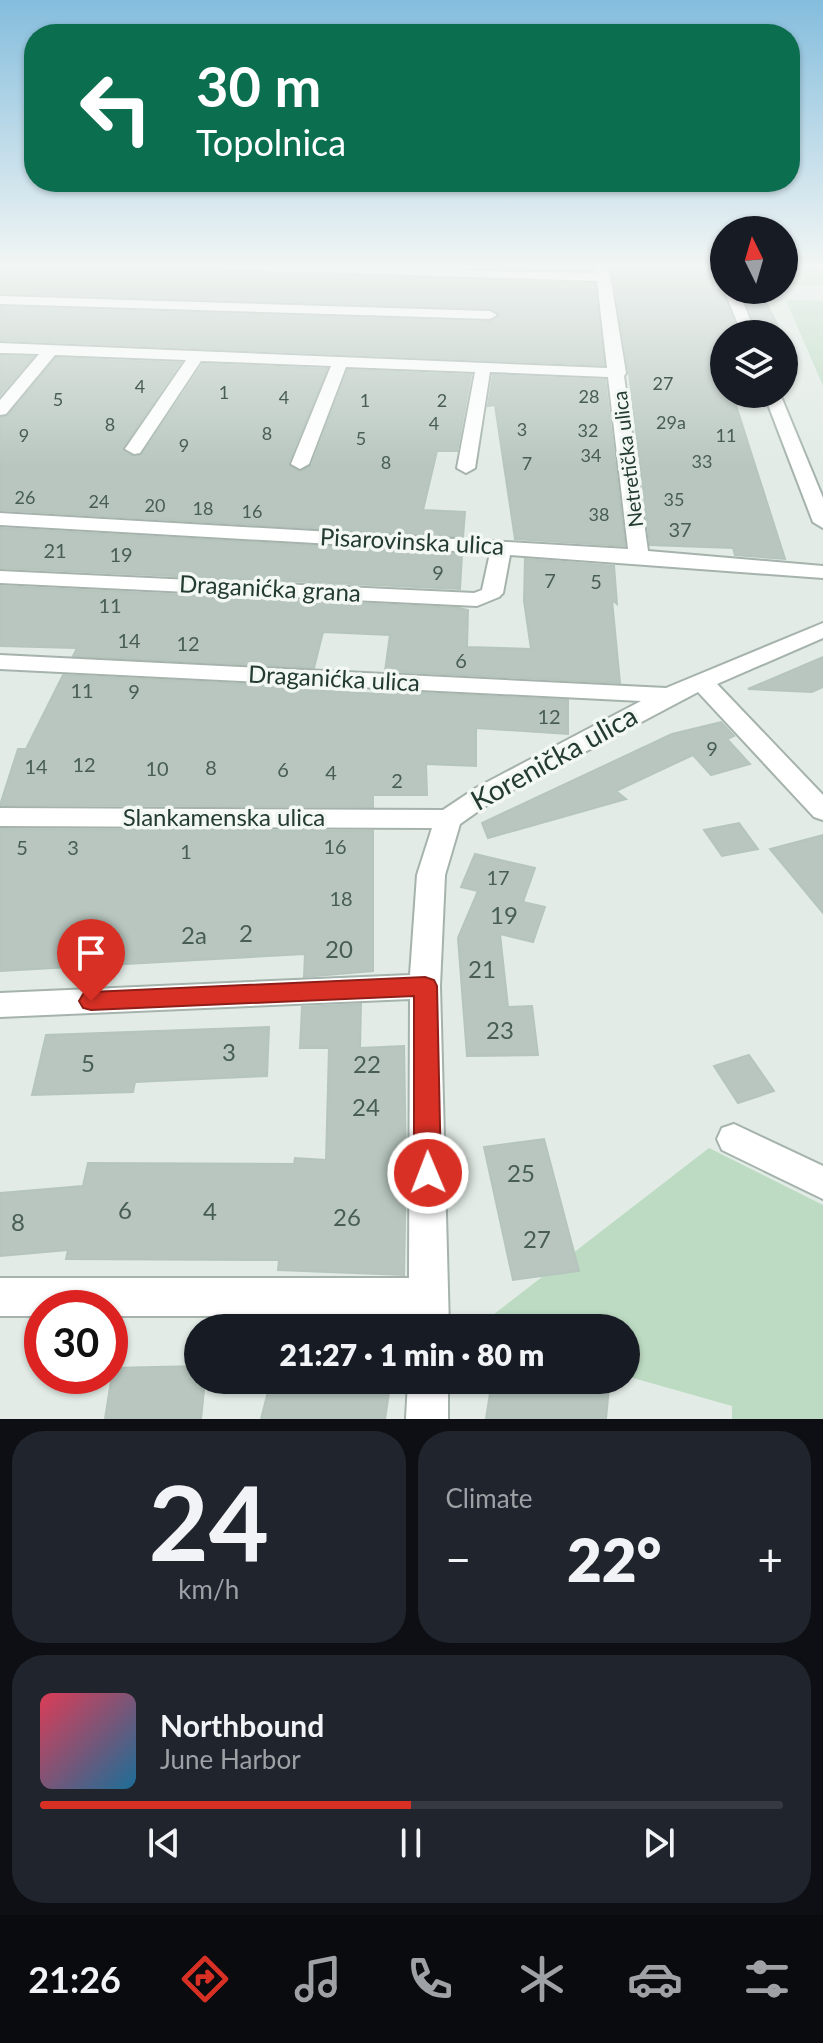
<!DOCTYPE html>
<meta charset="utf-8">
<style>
:root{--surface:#171b24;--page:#20242c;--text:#f1f3f6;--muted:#9ea1a6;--line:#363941;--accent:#d93025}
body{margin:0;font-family:Lato,sans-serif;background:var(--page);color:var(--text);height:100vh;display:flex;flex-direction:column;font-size:30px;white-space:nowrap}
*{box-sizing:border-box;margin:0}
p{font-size:26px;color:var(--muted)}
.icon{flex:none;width:44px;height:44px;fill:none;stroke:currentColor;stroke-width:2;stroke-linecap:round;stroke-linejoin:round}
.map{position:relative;height:1419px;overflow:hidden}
.details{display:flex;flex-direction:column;gap:12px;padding:12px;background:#0d0f14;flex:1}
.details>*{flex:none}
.top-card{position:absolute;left:24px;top:24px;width:776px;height:168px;border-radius:32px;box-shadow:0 2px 6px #0004;background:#0b6e4f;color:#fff;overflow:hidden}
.needle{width:52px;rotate:355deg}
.controls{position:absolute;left:710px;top:216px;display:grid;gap:16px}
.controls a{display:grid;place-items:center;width:88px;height:88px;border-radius:50%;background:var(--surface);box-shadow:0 2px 6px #0004;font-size:40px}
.speed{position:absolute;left:24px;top:1290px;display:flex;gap:16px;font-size:40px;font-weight:700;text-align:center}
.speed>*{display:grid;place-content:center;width:104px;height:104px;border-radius:50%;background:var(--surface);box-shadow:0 2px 6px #0004;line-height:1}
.speed .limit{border:12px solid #d22;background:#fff;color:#111}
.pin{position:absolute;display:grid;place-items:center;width:68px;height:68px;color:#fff;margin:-82px -34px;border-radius:50% 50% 50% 0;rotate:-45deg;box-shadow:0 0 8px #0007}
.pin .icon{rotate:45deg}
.me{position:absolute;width:88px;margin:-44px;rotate:359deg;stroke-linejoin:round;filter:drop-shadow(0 0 6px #0008)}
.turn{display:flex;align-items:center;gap:28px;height:168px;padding:0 40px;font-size:36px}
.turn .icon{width:104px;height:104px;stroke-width:2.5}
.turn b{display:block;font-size:56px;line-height:68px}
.big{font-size:60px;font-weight:800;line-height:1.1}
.details .widget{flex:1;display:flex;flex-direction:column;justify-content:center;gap:12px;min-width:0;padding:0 28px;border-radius:32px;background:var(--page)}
.details .dial{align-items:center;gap:0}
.dial b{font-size:104px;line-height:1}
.song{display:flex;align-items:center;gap:24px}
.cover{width:96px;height:96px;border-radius:12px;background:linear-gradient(135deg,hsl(350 70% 55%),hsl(200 70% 35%))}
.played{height:8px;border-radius:4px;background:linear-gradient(90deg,var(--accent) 50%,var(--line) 50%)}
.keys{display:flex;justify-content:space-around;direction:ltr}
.heat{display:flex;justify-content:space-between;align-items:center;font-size:44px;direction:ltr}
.details .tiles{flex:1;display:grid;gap:12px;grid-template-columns:1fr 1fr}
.widget:last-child{grid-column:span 2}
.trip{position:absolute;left:184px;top:1314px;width:456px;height:80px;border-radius:40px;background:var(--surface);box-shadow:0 2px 6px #0004;font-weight:800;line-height:80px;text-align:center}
.menu{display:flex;height:128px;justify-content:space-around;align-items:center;background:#090b0e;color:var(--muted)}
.menu .icon{width:56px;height:56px}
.menu .active{color:var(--accent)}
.menu b{font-size:36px;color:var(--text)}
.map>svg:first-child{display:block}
</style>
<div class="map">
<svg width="823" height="1419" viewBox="0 0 823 1419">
<rect width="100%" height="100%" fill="#e2ebe6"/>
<g fill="#bddbc2">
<rect x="784" y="268" width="39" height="17"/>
<polygon points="786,300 823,301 823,386"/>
<polygon points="709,1148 823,1205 823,1419 732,1419 732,1406 626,1376 626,1328 476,1328"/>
</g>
<g fill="#b8c6bf" stroke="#b5c5bd" stroke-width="2">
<polygon points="0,268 170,268 594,284 604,365 0,340 0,307 490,322 500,316 490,308 0,293"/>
<polygon points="612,268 708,268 714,290 721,290 739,334 724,334 724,396 733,396 785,559 735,555 733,548 650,545 629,373"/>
<polygon points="741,290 760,290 782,334 759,334"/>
<polygon points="0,356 33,357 0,395"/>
<polygon points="56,358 180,363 123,447 124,452 134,457 142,455 203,364 327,369 288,463 299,472 312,465 348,370 471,375 457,451 437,451 423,510 465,512 463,537 0,510 0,418 8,416"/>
<polygon points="493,375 605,380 625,546 515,539 495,405 488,406"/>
<polygon points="0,528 462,554 460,589 0,568"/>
<polygon points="525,559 614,566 617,604 612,600 620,683 385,671 390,635 323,632 314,668 73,656 77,648 0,646 0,586 459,608 468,610 467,647 531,649 524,601"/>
<polygon points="823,657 823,687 812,692 748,689"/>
<polygon points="63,675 309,687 308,690 381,694 382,691 568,700 568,734 476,728 476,766 426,764 427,795 373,795 373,807 0,805 18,749 26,749"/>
<polygon points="721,722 734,736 727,739 750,764 711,775 693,755 616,791 626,799 488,838 482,823 672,734"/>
<polygon points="739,823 758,849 722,856 704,830"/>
<polygon points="0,829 373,831 373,971 304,977 305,954 0,971"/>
<polygon points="823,835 823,913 770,849"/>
<polygon points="475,854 535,868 523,902 545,907 533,942 500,934 508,1007 532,1006 538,1055 467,1056 458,938 478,891 461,887"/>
<polygon points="361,1004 360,1048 404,1046 406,1165 404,1275 278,1270 279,1260 66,1259 68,1250 0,1256 0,1193 83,1186 88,1163 294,1164 295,1158 326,1160 329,1048 300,1048 302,1007"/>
<polygon points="269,1027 267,1076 135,1082 133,1092 32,1095 46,1035"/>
<polygon points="749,1055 774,1091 738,1103 714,1066"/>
<polygon points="544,1139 579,1271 513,1280 484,1147"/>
<polygon points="198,1366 198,1380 205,1380 201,1419 105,1419 113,1368"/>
<polygon points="271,1380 353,1380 390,1386 385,1419 261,1419"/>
<polygon points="492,1380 576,1380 609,1387 606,1419 486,1419"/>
</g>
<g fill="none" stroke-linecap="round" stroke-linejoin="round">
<g stroke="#a5b3ac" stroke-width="4">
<g id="minor">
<polygon points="318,268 596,273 595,268 609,268 626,373 624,376 648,551 823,566 823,578 510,555 503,593 499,597 477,606 0,583 0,571 474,593 482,590 490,553 0,525 0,513 628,549 608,377 490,372 475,468 466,473 457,468 475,372 346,367 309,464 300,469 291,464 331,366 201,361 140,453 134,454 125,449 186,360 55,355 6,414 0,415 0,400 39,354 0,353 0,343 607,368 597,281 324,272"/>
<polygon points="716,268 724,268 724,276 719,275"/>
<polygon points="724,290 738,290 756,334 742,334"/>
<polygon points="0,296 490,311 497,315 490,319 0,304"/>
<polygon points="764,394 780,394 823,498 823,528 813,522"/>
<polygon points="823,623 823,638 717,684 823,795 823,820 814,817 698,692 494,800 460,824 445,875 440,986 449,1328 409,1328 409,1316 110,1316 110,1308 42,1308 42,1316 0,1316 0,1278 409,1278 410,999 0,1017 0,993 410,975 417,875 432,828 0,826 0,808 443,810 476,788 641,701 0,669 0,655 666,688"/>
<polygon points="734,1124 823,1166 823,1199 722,1150 717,1139 722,1128"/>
<polygon points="408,1380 448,1380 448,1419 406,1419"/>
</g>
</g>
<use href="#minor" fill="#fff" fill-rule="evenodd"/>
</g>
<linearGradient id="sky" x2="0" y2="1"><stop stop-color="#84bddd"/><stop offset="0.57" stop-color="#f2f6f4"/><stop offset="1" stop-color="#f2f6f4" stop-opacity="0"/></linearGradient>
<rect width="823" height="467" fill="url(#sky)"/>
<polygon fill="#d93025" stroke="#8d1f18" stroke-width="2" points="425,977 434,980 437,986 441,1173 437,1181 428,1185 418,1181 414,1173 414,996 91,1010 83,1008 79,1001 83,994 91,992"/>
<g text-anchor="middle" stroke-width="7" stroke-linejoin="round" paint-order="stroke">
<g font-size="18" fill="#485e55">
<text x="663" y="390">27</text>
<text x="140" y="393">4</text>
<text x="224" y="399">1</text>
<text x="589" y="403">28</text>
<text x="284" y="404">4</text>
<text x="58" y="406">5</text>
<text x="365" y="407">1</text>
<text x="442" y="407">2</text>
<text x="671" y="429">29a</text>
<text x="434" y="430">4</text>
<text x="110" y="431">8</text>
<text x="522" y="436">3</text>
<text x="588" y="437">32</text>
<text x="267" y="440">8</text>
<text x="24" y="442">9</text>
<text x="726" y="442">11</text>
<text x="361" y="445">5</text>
<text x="184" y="452">9</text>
<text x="591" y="462">34</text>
<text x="702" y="468">33</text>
<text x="386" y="469">8</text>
<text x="527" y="470">7</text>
<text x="25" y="504">26</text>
<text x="674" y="506">35</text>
<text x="99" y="508">24</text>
<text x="155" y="512">20</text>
<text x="203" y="515">18</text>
<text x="252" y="518">16</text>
<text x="599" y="521">38</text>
</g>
<g font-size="20" fill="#233b32" stroke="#f3f8f5">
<text transform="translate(628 459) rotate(-97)" y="7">Netretička ulica</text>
</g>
<g font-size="20" fill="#485e55">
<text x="680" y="537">37</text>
<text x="55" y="558">21</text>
<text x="121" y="562">19</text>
<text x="438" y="580">9</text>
<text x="550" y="588">7</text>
<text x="596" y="589">5</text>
<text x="110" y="613">11</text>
<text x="129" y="648">14</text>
<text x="188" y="651">12</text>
<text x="461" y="668">6</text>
<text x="82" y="698">11</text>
<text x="134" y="699">9</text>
<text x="549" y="724">12</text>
<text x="712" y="756">9</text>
<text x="84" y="772">12</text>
<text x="36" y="774">14</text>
<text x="211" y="775">8</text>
<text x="157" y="776">10</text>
<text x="283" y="777">6</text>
<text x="331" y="780">4</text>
<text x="397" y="788">2</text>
<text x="335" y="854">16</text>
<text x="22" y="855">5</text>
<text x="73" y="855">3</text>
<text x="186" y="859">1</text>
<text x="498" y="885">17</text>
<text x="341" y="906">18</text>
</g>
<g font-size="24" fill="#233b32" stroke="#f3f8f5">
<text transform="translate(412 542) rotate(3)" y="8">Pisarovinska ulica</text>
<text transform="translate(270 589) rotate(3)" y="8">Draganićka grana</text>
<text transform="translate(334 679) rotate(3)" y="8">Draganićka ulica</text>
<text x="224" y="826">Slankamenska ulica</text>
</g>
<g font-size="24" fill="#485e55">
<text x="504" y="924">19</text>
<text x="246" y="942">2</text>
<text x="194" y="944">2a</text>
<text x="339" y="958">20</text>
<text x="482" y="978">21</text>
<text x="500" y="1039">23</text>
<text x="229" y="1061">3</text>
<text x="88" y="1072">5</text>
<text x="367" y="1073">22</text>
<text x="366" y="1116">24</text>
<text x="521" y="1182">25</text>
<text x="125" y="1219">6</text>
<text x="210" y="1220">4</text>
<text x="347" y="1226">26</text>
<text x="18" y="1231">8</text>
<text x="537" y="1248">27</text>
</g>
<g font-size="28" fill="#233b32" stroke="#f3f8f5">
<text transform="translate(554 758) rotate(-29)" y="10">Korenička ulica</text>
</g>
</g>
</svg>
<div class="controls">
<a><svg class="needle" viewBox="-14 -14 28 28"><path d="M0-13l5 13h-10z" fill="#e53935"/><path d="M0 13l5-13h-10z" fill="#9ea1a6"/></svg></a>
<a><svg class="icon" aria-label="layers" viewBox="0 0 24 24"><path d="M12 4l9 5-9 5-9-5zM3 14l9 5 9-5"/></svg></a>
</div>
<div class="speed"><div class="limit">30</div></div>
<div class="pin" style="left:91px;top:1001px;background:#d93025"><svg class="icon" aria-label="arrive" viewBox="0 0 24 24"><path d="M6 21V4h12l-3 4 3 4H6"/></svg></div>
<svg class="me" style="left:428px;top:1173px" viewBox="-20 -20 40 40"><circle r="17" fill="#d93025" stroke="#fff" stroke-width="3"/><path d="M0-11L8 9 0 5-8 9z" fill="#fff"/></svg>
<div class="trip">21:27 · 1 min · 80 m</div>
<div class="top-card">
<div class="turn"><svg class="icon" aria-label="left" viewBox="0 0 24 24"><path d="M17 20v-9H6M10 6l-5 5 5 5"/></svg><div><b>30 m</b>Topolnica</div></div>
</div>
</div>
<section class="details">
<div class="tiles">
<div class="widget dial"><b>24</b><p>km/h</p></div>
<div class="widget"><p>Climate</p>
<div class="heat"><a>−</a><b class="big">22°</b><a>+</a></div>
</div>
<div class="widget">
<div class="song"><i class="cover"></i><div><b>Northbound</b><p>June Harbor</p></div></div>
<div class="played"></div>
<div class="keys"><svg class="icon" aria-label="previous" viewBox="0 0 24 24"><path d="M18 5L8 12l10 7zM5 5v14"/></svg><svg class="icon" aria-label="pause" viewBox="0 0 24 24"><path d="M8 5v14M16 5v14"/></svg><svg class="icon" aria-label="next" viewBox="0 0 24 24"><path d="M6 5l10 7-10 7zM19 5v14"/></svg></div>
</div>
</div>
</section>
<nav class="menu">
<b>21:26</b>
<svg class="icon active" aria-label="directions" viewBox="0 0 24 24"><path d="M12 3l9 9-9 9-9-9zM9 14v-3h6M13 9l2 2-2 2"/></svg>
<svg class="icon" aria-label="music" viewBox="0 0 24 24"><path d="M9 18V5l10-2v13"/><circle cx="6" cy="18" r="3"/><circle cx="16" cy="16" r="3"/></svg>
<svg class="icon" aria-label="phone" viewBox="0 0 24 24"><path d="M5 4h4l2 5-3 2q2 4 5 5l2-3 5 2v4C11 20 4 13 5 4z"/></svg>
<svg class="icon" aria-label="climate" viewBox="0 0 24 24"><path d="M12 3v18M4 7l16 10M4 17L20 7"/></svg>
<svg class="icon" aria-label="car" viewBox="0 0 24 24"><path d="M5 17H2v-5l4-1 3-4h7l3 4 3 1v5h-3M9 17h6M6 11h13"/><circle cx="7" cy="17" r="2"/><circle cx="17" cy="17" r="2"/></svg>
<svg class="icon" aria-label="filters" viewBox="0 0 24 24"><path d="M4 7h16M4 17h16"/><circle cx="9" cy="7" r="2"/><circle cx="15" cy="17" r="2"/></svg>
</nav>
